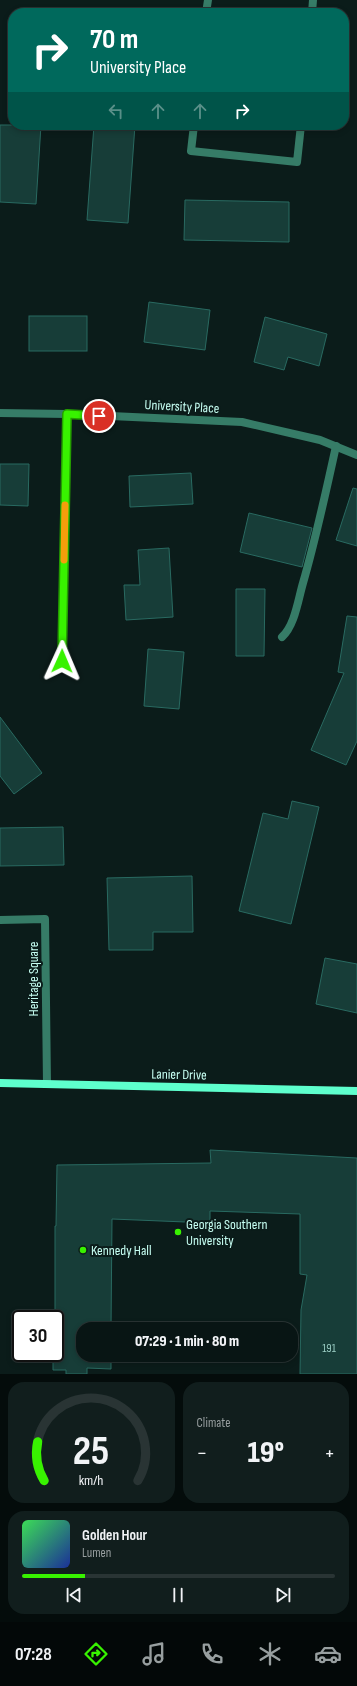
<!DOCTYPE html>
<meta charset="utf-8">
<style>
:root{--surface:#081514;--page:#111e1d;--text:#f1f3f6;--muted:#989fa0;--line:#293434;--accent:#38f200}
body{margin:0;font-family:"Sofia Sans Condensed",sans-serif;background:var(--page);color:var(--text);height:100vh;display:flex;flex-direction:column;font-size:15px;white-space:nowrap}
*{box-sizing:border-box;margin:0}
p{font-size:13px;color:var(--muted)}
.icon{flex:none;width:22px;height:22px;fill:none;stroke:currentColor;stroke-width:2;stroke-linecap:round;stroke-linejoin:round}
.map{position:relative;height:1374px;overflow:hidden}
.details{display:flex;flex-direction:column;gap:8px;padding:8px;background:#040c0b;flex:1}
.details>*{flex:none}
.top-card{position:absolute;left:8px;top:8px;width:341px;height:122px;border-radius:16px;box-shadow:0 2px 6px #0003,0 0 0 1px var(--line);background:#00695c;color:#fff;overflow:hidden}
.speed{position:absolute;left:12px;top:1310px;display:flex;gap:8px;font-size:20px;font-weight:700;text-align:center}
.speed>*{display:grid;place-content:center;width:52px;height:52px;border-radius:50%;background:var(--surface);box-shadow:0 2px 6px #0003,0 0 0 1px var(--line);line-height:1}
.speed .limit{border:2px solid #111;border-radius:6px;background:#fff;color:#111}
.pin{position:absolute;display:grid;place-items:center;width:34px;height:34px;color:#fff;margin:-17px;border:2px solid #fff;border-radius:50%;box-shadow:0 1px 4px #0007}
.me{position:absolute;width:44px;margin:-22px;rotate:1deg;stroke-linejoin:round;filter:drop-shadow(0 0 3px #0008)}
.turn{display:flex;align-items:center;gap:14px;height:84px;padding:0 16px;font-size:18px}
.turn .icon{width:52px;height:52px;stroke-width:2.5}
.turn b{display:block;font-size:28px;line-height:34px}
.lanes{display:flex;align-items:center;height:38px;padding:0 16px;background:#0003;justify-content:center;gap:20px;direction:ltr}
.lanes .off{opacity:.35}
.big{font-size:30px;font-weight:800;line-height:1.1}
.details .widget{flex:1;display:flex;flex-direction:column;justify-content:center;gap:6px;min-width:0;padding:0 14px;border-radius:16px;background:var(--page)}
.details .dial{align-items:center;gap:0}
.dial svg{height:104px;overflow:visible;fill:none;stroke:var(--line);stroke-width:7;stroke-linecap:round;text-anchor:middle}
.dial text{fill:var(--text);stroke:none}
.song{display:flex;align-items:center;gap:12px}
.cover{width:48px;height:48px;border-radius:6px;background:linear-gradient(135deg,hsl(130 70% 55%),hsl(230 70% 35%))}
.played{height:4px;border-radius:2px;background:linear-gradient(90deg,var(--accent) 20%,var(--line) 20%)}
.keys{display:flex;justify-content:space-around;direction:ltr}
.heat{display:flex;justify-content:space-between;align-items:center;font-size:22px;direction:ltr}
.details .tiles{flex:1;display:grid;gap:8px;grid-template-columns:1fr 1fr}
.widget:last-child{grid-column:span 2}
.trip{position:absolute;left:76px;top:1322px;width:222px;height:40px;border-radius:16px;background:var(--surface);box-shadow:0 2px 6px #0003,0 0 0 1px var(--line);font-weight:800;line-height:40px;text-align:center}
.tabs{display:flex;height:64px;justify-content:space-around;align-items:center;background:#030808;color:var(--muted)}
.tabs .icon{width:28px;height:28px}
.tabs .current{color:var(--accent)}
.tabs b{font-size:18px;color:var(--text)}
.map>svg:first-child{display:block}
</style>
<div class="map">
<svg width="357" height="1374" viewBox="0 0 357 1374">
<rect width="100%" height="100%" fill="#0b1c1a"/>
<g fill="#173d38" stroke="#296a61">
<polygon points="0,125 41,125 36,204 0,202"/>
<polygon points="94,125 135,125 128,223 87,220"/>
<polygon points="185,200 289,202 289,242 184,240"/>
<polygon points="149,302 210,310 205,350 144,342"/>
<rect x="29" y="316" width="58" height="35"/>
<polygon points="265,317 327,334 319,366 288,357 284,370 254,362"/>
<polygon points="0,464 29,464 28,506 0,505"/>
<polygon points="191,473 193,504 130,507 129,476"/>
<polygon points="353,488 357,489 357,546 336,540"/>
<polygon points="249,513 312,528 302,567 240,552"/>
<polygon points="169,548 173,617 126,620 124,585 140,585 138,550"/>
<polygon points="236,589 265,589 264,656 236,656"/>
<polygon points="347,616 357,617 357,741 346,765 311,750 344,673 338,672"/>
<polygon points="148,649 184,652 179,709 144,706"/>
<polygon points="0,717 42,773 14,794 0,776"/>
<polygon points="292,801 319,807 291,924 239,911 263,813 288,819"/>
<polygon points="63,827 64,865 0,866 0,828"/>
<polygon points="192,876 193,932 153,932 153,950 109,950 107,878"/>
<polygon points="325,958 357,964 357,1013 316,1004"/>
<polygon points="210,1150 357,1158 357,1374 300,1374 301,1310 307,1275 300,1274 300,1214 210,1211 210,1223 112,1219 111,1329 83,1329 83,1355 111,1355 111,1369 87,1368 87,1374 66,1374 66,1370 53,1370 53,1353 55,1353 55,1226 56,1226 57,1165 211,1163"/>
</g>
<g fill="none" stroke-linecap="round" stroke-linejoin="round">
<g stroke="#367c67" stroke-width="8">
<polyline points="206,13 208,0"/>
<polyline points="312,13 313,0"/>
<polyline points="194,125 191,151 297,162 301,125"/>
<path d="M282,637C295,625 298,600 303,583C316,538 326,492 336,446"/>
</g>
<g stroke="#367c67" stroke-width="8">
<polyline points="0,413 67,414 242,422 320,440 357,455"/>
<polyline points="62,661 67,414"/>
<polyline points="0,920 45,919 47,1084"/>
</g>
<polyline stroke="#5effcd" stroke-width="8" points="0,1083 357,1091"/>
</g>
<g fill="none" stroke-linecap="round" stroke-linejoin="round">
<g stroke="#249d00" stroke-width="10">
<polyline id="route" points="62,661 67,414 99,416"/>
</g>
<use href="#route" stroke="#38f200" stroke-width="7"/>
<polyline stroke="#f59e0b" stroke-width="7" points="64,560 65,505"/>
</g>
<g fill="#38f200" stroke="#0b1c1a" stroke-width="1.5">
<circle cx="178" cy="1232" r="4"/>
<circle cx="83" cy="1250" r="4"/>
</g>
<g text-anchor="middle" stroke-width="4" stroke-linejoin="round" paint-order="stroke">
<g font-size="12" fill="#9bcec4">
<text x="329" y="1352">191</text>
</g>
<g font-size="14" fill="#c7fff3" stroke="#0b1c1a">
<text transform="translate(182 406) rotate(3)" y="5">University Place</text>
<text transform="translate(33 979) rotate(-90)" y="5">Heritage Square</text>
<text transform="translate(179 1074) rotate(1)" y="5">Lanier Drive</text>
</g>
<g font-size="14" fill="#c7fff3" stroke="#0b1c1a" text-anchor="start">
<text x="186" y="1229">Georgia Southern<tspan x="186" dy="16">University</tspan></text>
<text x="91" y="1255">Kennedy Hall</text>
</g>
</g>
</svg>
<div class="speed"><div class="limit">30</div></div>
<div class="pin" style="left:99px;top:416px;background:#d93025"><svg class="icon" aria-label="arrive" viewBox="0 0 24 24"><path d="M6 21V4h12l-3 4 3 4H6"/></svg></div>
<svg class="me" style="left:62px;top:661px" viewBox="-20 -20 40 40"><path d="M0-17L14 15 0 8-14 15z" fill="#38f200" stroke="#fff" stroke-width="4"/></svg>
<div class="trip">07:29 · 1 min · 80 m</div>
<div class="top-card">
<div class="turn"><svg class="icon" aria-label="right" viewBox="0 0 24 24"><path d="M7 20v-9h11M14 6l5 5-5 5"/></svg><div><b>70 m</b>University Place</div></div>
<div class="lanes"><svg class="icon off" aria-label="left" viewBox="0 0 24 24"><path d="M17 20v-9H6M10 6l-5 5 5 5"/></svg><svg class="icon off" aria-label="ahead" viewBox="0 0 24 24"><path d="M12 20V5M6 11l6-6 6 6"/></svg><svg class="icon off" aria-label="ahead" viewBox="0 0 24 24"><path d="M12 20V5M6 11l6-6 6 6"/></svg><svg class="icon" aria-label="right" viewBox="0 0 24 24"><path d="M7 20v-9h11M14 6l5 5-5 5"/></svg></div>
</div>
</div>
<section class="details">
<div class="tiles">
<div class="widget dial"><svg viewBox="0 0 100 80">
<path d="M14 69A42 42 0 1 1 86 69"/>
<path d="M14 69A42 42 0 0 1 9 39" stroke="#38f200"/>
<text x="50" y="56" font-size="32" font-weight="700">25</text>
<text x="50" y="72" font-size="11">km/h</text>
</svg></div>
<div class="widget"><p>Climate</p>
<div class="heat"><a>−</a><b class="big">19°</b><a>+</a></div>
</div>
<div class="widget">
<div class="song"><i class="cover"></i><div><b>Golden Hour</b><p>Lumen</p></div></div>
<div class="played"></div>
<div class="keys"><svg class="icon" aria-label="previous" viewBox="0 0 24 24"><path d="M18 5L8 12l10 7zM5 5v14"/></svg><svg class="icon" aria-label="pause" viewBox="0 0 24 24"><path d="M8 5v14M16 5v14"/></svg><svg class="icon" aria-label="next" viewBox="0 0 24 24"><path d="M6 5l10 7-10 7zM19 5v14"/></svg></div>
</div>
</div>
</section>
<nav class="tabs">
<b>07:28</b>
<svg class="icon current" aria-label="directions" viewBox="0 0 24 24"><path d="M12 3l9 9-9 9-9-9zM9 14v-3h6M13 9l2 2-2 2"/></svg>
<svg class="icon" aria-label="music" viewBox="0 0 24 24"><path d="M9 18V5l10-2v13"/><circle cx="6" cy="18" r="3"/><circle cx="16" cy="16" r="3"/></svg>
<svg class="icon" aria-label="phone" viewBox="0 0 24 24"><path d="M5 4h4l2 5-3 2q2 4 5 5l2-3 5 2v4C11 20 4 13 5 4z"/></svg>
<svg class="icon" aria-label="climate" viewBox="0 0 24 24"><path d="M12 3v18M4 7l16 10M4 17L20 7"/></svg>
<svg class="icon" aria-label="car" viewBox="0 0 24 24"><path d="M5 17H2v-5l4-1 3-4h7l3 4 3 1v5h-3M9 17h6M6 11h13"/><circle cx="7" cy="17" r="2"/><circle cx="17" cy="17" r="2"/></svg>
</nav>
